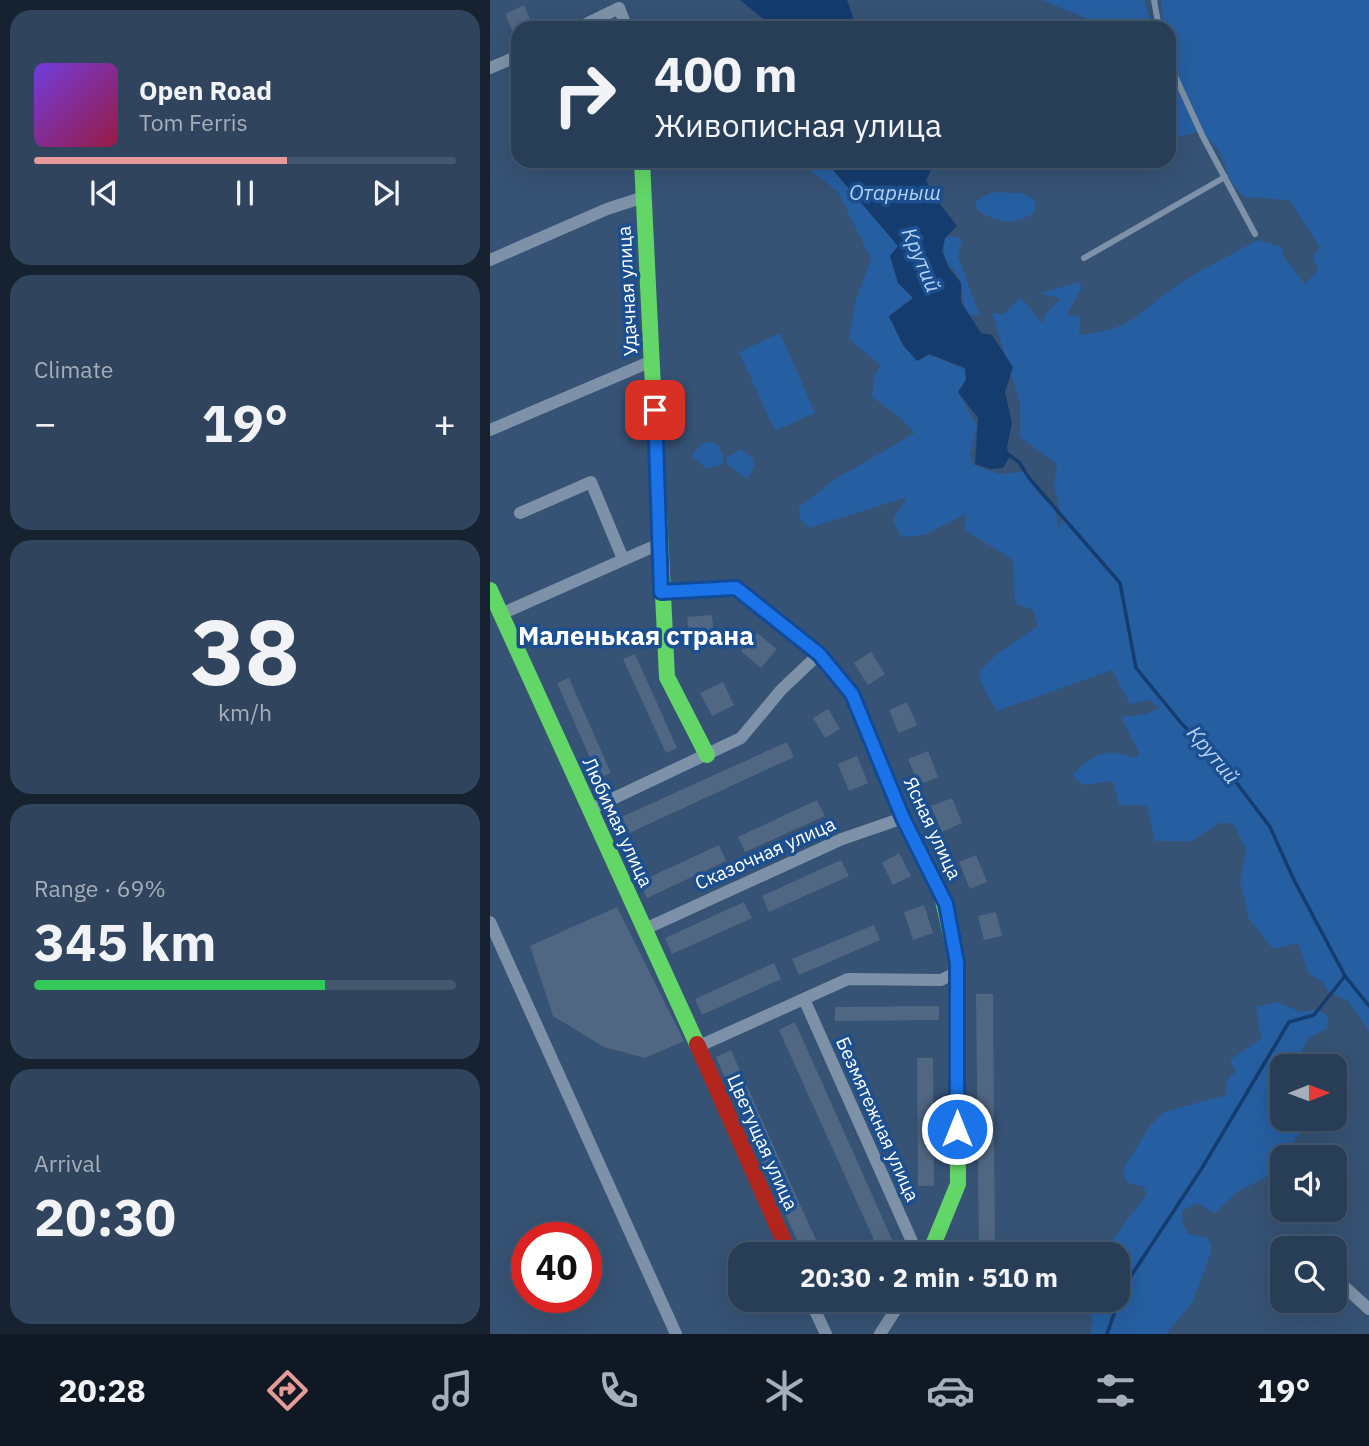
<!DOCTYPE html>
<meta charset="utf-8">
<style>
:root{--surface:#283e57;--page:#30455d;--text:#f1f3f6;--muted:#a5aeba;--line:#44576d;--accent:#e69b98}
body{margin:0;font-family:"IBM Plex Sans",sans-serif;background:var(--page);color:var(--text);height:100vh;display:flex;flex-direction:column;font-size:26px;white-space:nowrap}
*{box-sizing:border-box;margin:0}
p{font-size:23px;color:var(--muted)}
.icon{flex:none;width:38px;height:38px;fill:none;stroke:currentColor;stroke-width:2;stroke-linecap:round;stroke-linejoin:round}
.map{position:relative;flex:1;overflow:hidden}
.panel{display:flex;flex-direction:column;gap:10px;padding:10px;background:#162230;width:490px}
.panel>*{flex:none}
.top-card{position:absolute;left:21px;top:21px;width:665px;height:147px;border-radius:21px;box-shadow:0 7px 28px #0002,0 0 0 2px var(--line);background:#283e57;color:var(--text);overflow:hidden}
.needle{width:46px;rotate:89deg}
.tools{position:absolute;left:780px;top:1054px;display:grid;gap:14px}
.tools a{display:grid;place-items:center;width:77px;height:77px;border-radius:14px;background:var(--surface);box-shadow:0 7px 28px #0002,0 0 0 2px var(--line);font-size:35px}
.speed{position:absolute;left:21px;top:1222px;display:flex;gap:14px;font-size:35px;font-weight:700;text-align:center}
.speed>*{display:grid;place-content:center;width:91px;height:91px;border-radius:50%;background:var(--surface);box-shadow:0 7px 28px #0002,0 0 0 2px var(--line);line-height:1}
.speed .limit{border:10px solid #d22;background:#fff;color:#111}
.pin{position:absolute;display:grid;place-items:center;width:60px;height:60px;color:#fff;margin:-30px;border-radius:14px;box-shadow:0 4px 10px #0006}
.me{position:absolute;width:77px;margin:-38px;rotate:0deg;stroke-linejoin:round;filter:drop-shadow(0 0 5px #0008)}
.turn{display:flex;align-items:center;gap:24px;height:147px;padding:0 28px;font-size:32px}
.turn .icon{width:91px;height:91px;stroke-width:2.5}
.turn b{display:block;font-size:49px;line-height:60px}
.big{font-size:52px;font-weight:800;line-height:1.1}
.panel .card{flex:1;display:flex;flex-direction:column;justify-content:center;gap:10px;min-width:0;padding:0 24px;border-radius:21px;background:var(--page)}
.panel .dial{align-items:center;gap:0}
.dial b{font-size:91px;line-height:1}
.song{display:flex;align-items:center;gap:21px}
.cover{width:84px;height:84px;border-radius:10px;background:linear-gradient(135deg,hsl(260 70% 55%),hsl(340 70% 35%))}
.played{height:7px;border-radius:4px;background:linear-gradient(90deg,var(--accent) 60%,var(--line) 60%)}
.keys{display:flex;justify-content:space-around;direction:ltr}
.heat{display:flex;justify-content:space-between;align-items:center;font-size:38px;direction:ltr}
.charge{height:10px;border-radius:5px;background:linear-gradient(90deg,#34c759 69%,var(--line) 0)}
.trip{position:absolute;left:238px;top:1242px;width:402px;height:70px;border-radius:21px;background:var(--surface);box-shadow:0 7px 28px #0002,0 0 0 2px var(--line);font-weight:800;line-height:70px;text-align:center}
.dock{display:flex;height:112px;justify-content:space-around;align-items:center;background:#101923;color:var(--muted)}
.dock .icon{width:49px;height:49px}
.dock .selected{color:var(--accent)}
.dock b{font-size:32px;color:var(--text)}
main{display:flex;flex:1;min-height:0}
.map>svg:first-child{display:block}
</style>
<main>
<section class="panel">
<div class="card">
<div class="song"><i class="cover"></i><div><b>Open Road</b><p>Tom Ferris</p></div></div>
<div class="played"></div>
<div class="keys"><svg class="icon" aria-label="previous" viewBox="0 0 24 24"><path d="M18 5L8 12l10 7zM5 5v14"/></svg><svg class="icon" aria-label="pause" viewBox="0 0 24 24"><path d="M8 5v14M16 5v14"/></svg><svg class="icon" aria-label="next" viewBox="0 0 24 24"><path d="M6 5l10 7-10 7zM19 5v14"/></svg></div>
</div>
<div class="card"><p>Climate</p>
<div class="heat"><a>−</a><b class="big">19°</b><a>+</a></div>
</div>
<div class="card dial"><b>38</b><p>km/h</p></div>
<div class="card"><p>Range · 69%</p><b class="big">345 km</b><div class="charge"></div></div>
<div class="card"><p>Arrival</p><b class="big">20:30</b></div>
</section>
<div class="map">
<svg width="879" height="1334" viewBox="0 0 879 1334">
<rect width="100%" height="100%" fill="#365274"/>
<g fill="#265fa1">
<polygon points="552,0 654,0 663,28 606,28 600,20"/>
<path d="M671,0H879V1031L858,1001L837,991L833,982L819,974L808,943L783,949L759,919L750,881L756,849L743,823H730L701,841H665L657,806L629,805L623,781L593,785L582,775C604,753 616,747 646,758L649,753L631,717L657,714L669,707L659,700L640,704L622,670L507,711L491,683L489,672L507,654L548,626L543,610L525,603L523,560L475,530L476,514L434,535L411,537L403,520L417,497L319,528L310,519L309,507L347,478L425,433L406,414L382,397L384,378L390,365L359,339L365,303L381,259L348,192L309,161H343V170L408,246L400,256L408,283L423,298L399,317L412,344L427,361L440,355L475,369L476,380L468,392L487,426L480,454L483,465L510,474L538,471L549,494L565,508L569,531L572,519L564,486L567,464L530,437V403L502,313L514,314L531,297L552,323L557,312L570,299L550,293L589,282L592,288L577,314L591,318L589,335C645,329 645,314 688,285C713,268 741,255 768,240L791,247L794,257L815,284L828,270L823,257L830,247L799,200L754,197L741,182L730,152L712,131L681,139L679,90L684,86C685,66 679,49 679,28H673Z"/>
<path d="M503,192L532,193L546,201L544,213C522,226 511,223 488,211L485,201Z"/>
<path d="M461,236L472,239L468,256L489,314L480,316C469,299 476,300 471,284C466,264 449,267 455,238Z"/>
<polygon points="290,333 325,413 285,431 249,352"/>
<polygon points="223,442 229,446 234,459 232,464 217,469 201,456 212,443"/>
<polygon points="251,449 263,459 264,467 257,479 237,464 237,457"/>
<polygon points="786,1002 811,1012 829,1009 838,1017 837,1028 819,1038 804,1066 793,1066 790,1100 793,1118 815,1118 813,1128 782,1174 747,1192 725,1213 707,1203 692,1211 692,1223 698,1234 716,1237 721,1244 721,1252 702,1303 676,1334 601,1334 603,1300 628,1300 628,1255 611,1255 656,1195 655,1187 638,1183 633,1174 635,1166 660,1126 674,1112 736,1095 737,1081 746,1071 740,1060 771,1039 766,1007"/>
</g>
<g fill="#153c6e">
<polygon points="250,0 357,0 367,28 279,28 276,21"/>
<polygon points="343,161 446,161 436,180 443,195 467,226 455,238 452,251 459,268 471,283 471,302 491,333 502,335 523,367 515,392 522,423 517,447 519,458 513,468 500,469 485,464 488,418 468,392 476,380 475,368 439,354 427,361 413,345 399,316 423,298 408,283 400,256 408,246 343,170"/>
</g>
<g fill="none" stroke-linecap="round" stroke-linejoin="round">
<g stroke="#153c6e" stroke-width="3.5">
<polyline points="516,453 529,462 539,478 630,583 646,668 692,724 734,766 780,827 804,880 855,976 824,1015 799,1022 712,1168 633,1288 617,1334"/>
<polyline points="855,976 879,1006"/>
</g>
</g>
<g fill="#506783">
<polygon points="34,5 42,23 37,25 39,28 28,28 28,44 15,14"/>
<polygon points="222,615 225,646 200,648 197,617"/>
<polygon points="267,633 287,649 271,668 251,651"/>
<polygon points="381,652 395,674 378,685 364,663"/>
<polygon points="145,654 187,748 176,753 133,659"/>
<polygon points="79,678 121,773 109,778 67,683"/>
<polygon points="233,682 244,705 222,716 210,693"/>
<polygon points="417,702 427,725 409,733 399,710"/>
<polygon points="338,709 350,729 335,738 323,718"/>
<polygon points="297,742 304,757 133,836 125,820"/>
<polygon points="438,751 448,777 429,785 418,759"/>
<polygon points="367,756 378,783 359,791 348,764"/>
<polygon points="462,798 472,823 452,832 441,806"/>
<polygon points="327,800 335,816 255,852 248,837"/>
<polygon points="229,845 236,861 157,898 149,882"/>
<polygon points="409,853 421,876 403,885 392,863"/>
<polygon points="486,855 497,882 480,889 469,862"/>
<polygon points="351,860 359,876 279,912 272,896"/>
<polygon points="254,902 262,918 182,954 175,938"/>
<polygon points="434,905 443,933 423,940 414,912"/>
<polygon points="127,907 194,1041 155,1058 114,1047 63,1016 40,946"/>
<polygon points="506,912 512,936 494,940 488,916"/>
<polygon points="384,925 390,940 309,975 302,959"/>
<polygon points="284,963 291,979 212,1015 205,999"/>
<polygon points="486,994 503,994 505,1255 489,1255"/>
<polygon points="449,1006 449,1020 345,1021 345,1007"/>
<polygon points="305,1022 404,1244 389,1251 289,1030"/>
<polygon points="241,1050 283,1145 333,1255 314,1255 274,1168 226,1057"/>
<polygon points="427,1058 443,1058 444,1186 428,1186"/>
</g>
<g fill="none" stroke-linecap="round" stroke-linejoin="round">
<g stroke="#7d92a8" stroke-width="6">
<polyline points="664,0 669,28"/>
<polyline points="679,63 712,135 765,234"/>
<polyline points="594,258 735,177"/>
</g>
<g stroke="#7d92a8" stroke-width="12">
<polyline points="88,28 129,8 137,28"/>
<polyline points="0,68 28,56"/>
<polyline points="0,260 117,209 154,197"/>
<polyline points="0,430 162,361"/>
<polyline points="30,513 101,482 133,559"/>
<polyline points="11,614 169,544"/>
<polyline points="99,810 251,738 291,690 329,654"/>
<polyline points="0,922 186,1334"/>
<polyline points="155,929 352,839 413,818"/>
<polyline points="314,999 428,1255"/>
<polyline points="207,1047 358,979 451,980 463,974 467,963"/>
<polyline points="845,1278 879,1309"/>
<polyline points="320,1300 336,1334"/>
<polyline points="390,1334 412,1300"/>
</g>
<g stroke="#63d668" stroke-width="16">
<polyline points="152,161 177,677 217,755"/>
<polyline points="0,590 207,1044"/>
<polyline points="439,1255 468,1184 467,963 452,896"/>
</g>
<polyline stroke="#ff974d" stroke-width="16" points="171,592 246,588 329,654 362,694 413,818 452,896"/>
<polyline stroke="#b3261e" stroke-width="16" points="207,1044 300,1255"/>
</g>
<g fill="none" stroke-linecap="round" stroke-linejoin="round">
<g stroke="#114b97" stroke-width="18">
<polyline id="route" points="165,410 171,592 246,588 329,654 362,694 413,818 456,904 467,963 467,1129"/>
</g>
<use href="#route" stroke="#1a73e8" stroke-width="12"/>
</g>
<g text-anchor="middle" stroke-width="7" stroke-linejoin="round" paint-order="stroke">
<g font-size="19" fill="#fff" stroke="#1b4f8f">
<text transform="translate(137 291) rotate(-93)" y="7">Удачная улица</text>
<text transform="translate(128 822) rotate(65)" y="7">Любимая улица</text>
<text transform="translate(443 828) rotate(65)" y="7">Ясная улица</text>
<text transform="translate(275 853) rotate(-24)" y="7">Сказочная улица</text>
<text transform="translate(388 1119) rotate(66)" y="7">Безмятежная улица</text>
<text transform="translate(273 1142) rotate(66)" y="7">Цветущая улица</text>
</g>
<g font-size="21" font-style="italic" fill="#b5d3f5" stroke="#1b4f8f">
<text x="405" y="200">Отарныш</text>
<text transform="translate(431 260) rotate(67)" y="7">Крутий</text>
<text transform="translate(723 755) rotate(50)" y="7">Крутий</text>
</g>
<g font-size="26" font-weight="bold" fill="#fff" stroke="#1b4f8f">
<text x="146" y="645">Маленькая страна</text>
</g>
</g>
</svg>
<div class="tools">
<a><svg class="needle" viewBox="-14 -14 28 28"><path d="M0-13l5 13h-10z" fill="#e53935"/><path d="M0 13l5-13h-10z" fill="#a5aeba"/></svg></a>
<a><svg class="icon" aria-label="sound" viewBox="0 0 24 24"><path d="M4 9h4l5-4v14l-5-4H4zM17 9q2 3 0 6"/></svg></a>
<a><svg class="icon" aria-label="search" viewBox="0 0 24 24"><circle cx="10" cy="10" r="6"/><path d="M15 15l6 6"/></svg></a>
</div>
<div class="speed"><div class="limit">40</div></div>
<div class="pin" style="left:165px;top:410px;background:#d93025"><svg class="icon" aria-label="arrive" viewBox="0 0 24 24"><path d="M6 21V4h12l-3 4 3 4H6"/></svg></div>
<svg class="me" style="left:467px;top:1129px" viewBox="-20 -20 40 40"><circle r="17" fill="#1a73e8" stroke="#fff" stroke-width="3"/><path d="M0-11L8 9 0 5-8 9z" fill="#fff"/></svg>
<div class="trip">20:30 · 2 min · 510 m</div>
<div class="top-card">
<div class="turn"><svg class="icon" aria-label="right" viewBox="0 0 24 24"><path d="M7 20v-9h11M14 6l5 5-5 5"/></svg><div><b>400 m</b>Живописная улица</div></div>
</div>
</div>
</main>
<nav class="dock">
<b>20:28</b>
<svg class="icon selected" aria-label="directions" viewBox="0 0 24 24"><path d="M12 3l9 9-9 9-9-9zM9 14v-3h6M13 9l2 2-2 2"/></svg>
<svg class="icon" aria-label="music" viewBox="0 0 24 24"><path d="M9 18V5l10-2v13"/><circle cx="6" cy="18" r="3"/><circle cx="16" cy="16" r="3"/></svg>
<svg class="icon" aria-label="phone" viewBox="0 0 24 24"><path d="M5 4h4l2 5-3 2q2 4 5 5l2-3 5 2v4C11 20 4 13 5 4z"/></svg>
<svg class="icon" aria-label="climate" viewBox="0 0 24 24"><path d="M12 3v18M4 7l16 10M4 17L20 7"/></svg>
<svg class="icon" aria-label="car" viewBox="0 0 24 24"><path d="M5 17H2v-5l4-1 3-4h7l3 4 3 1v5h-3M9 17h6M6 11h13"/><circle cx="7" cy="17" r="2"/><circle cx="17" cy="17" r="2"/></svg>
<svg class="icon" aria-label="filters" viewBox="0 0 24 24"><path d="M4 7h16M4 17h16"/><circle cx="9" cy="7" r="2"/><circle cx="15" cy="17" r="2"/></svg>
<b>19°</b>
</nav>
